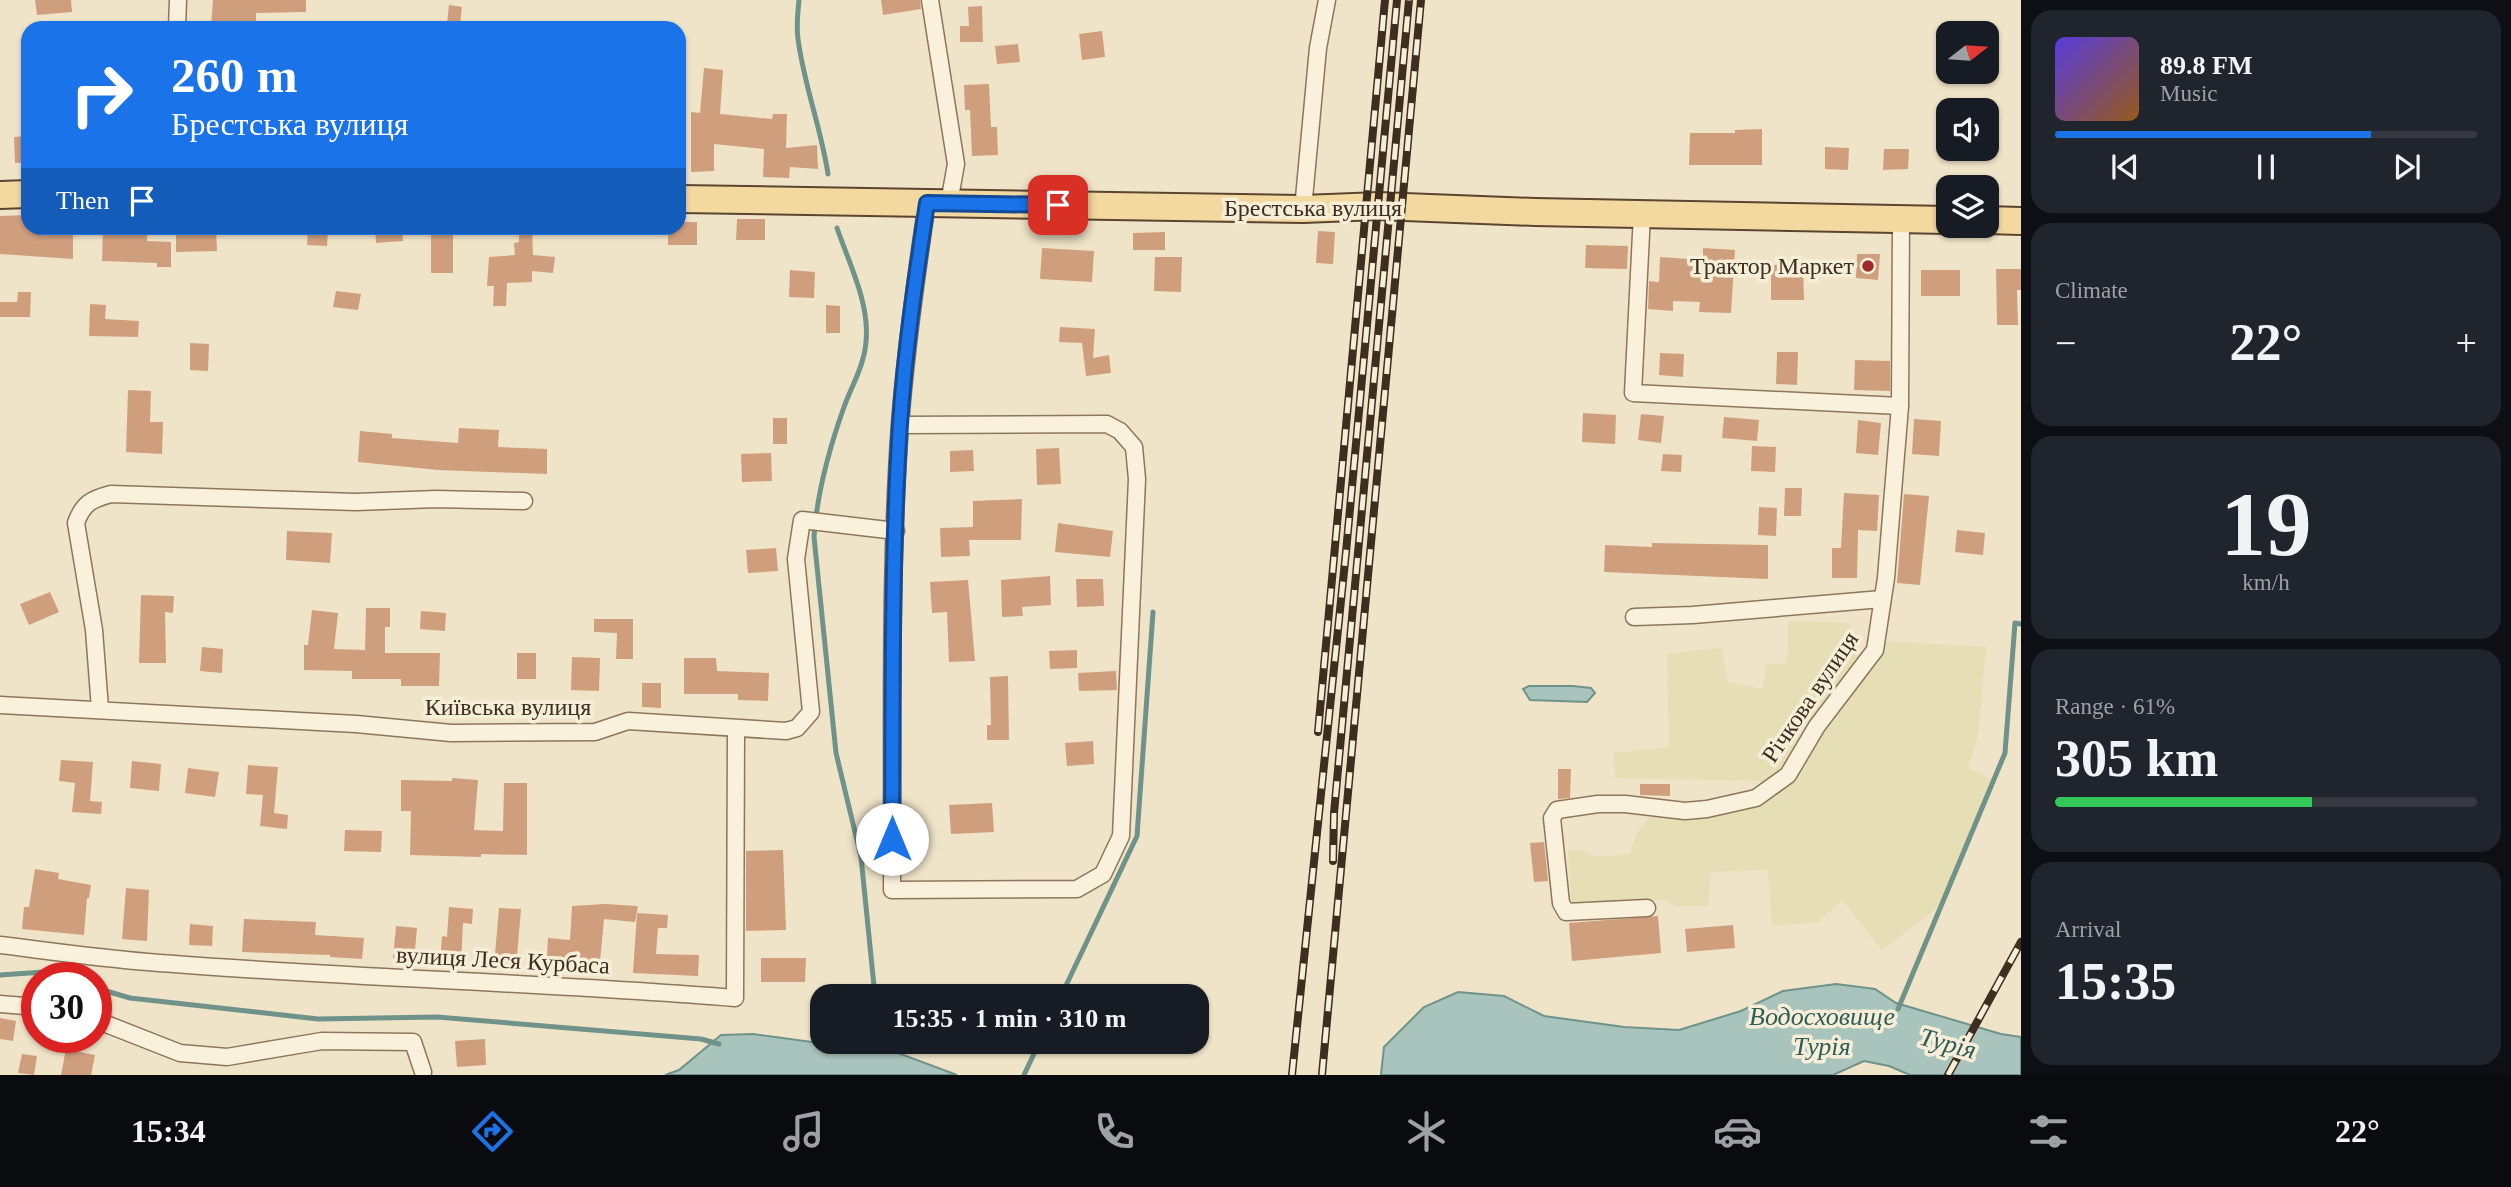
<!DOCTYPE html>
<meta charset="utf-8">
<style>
:root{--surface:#171b24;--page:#20242c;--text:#f1f3f6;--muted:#9ea1a6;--line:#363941;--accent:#1a73e8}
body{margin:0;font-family:"Times New Roman",serif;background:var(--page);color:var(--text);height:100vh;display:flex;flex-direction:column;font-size:26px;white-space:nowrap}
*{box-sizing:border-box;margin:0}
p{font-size:23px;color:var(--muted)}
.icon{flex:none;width:38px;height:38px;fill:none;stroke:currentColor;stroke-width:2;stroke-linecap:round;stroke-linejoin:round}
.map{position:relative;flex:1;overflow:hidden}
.drawer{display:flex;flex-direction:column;gap:10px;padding:10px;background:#0d0f14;width:490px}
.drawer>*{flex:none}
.guide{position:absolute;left:21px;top:21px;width:665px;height:214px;border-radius:21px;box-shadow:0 2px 5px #0004;background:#1a73e8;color:#fff;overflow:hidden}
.needle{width:46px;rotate:73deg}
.buttons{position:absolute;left:1936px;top:21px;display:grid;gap:14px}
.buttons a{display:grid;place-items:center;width:63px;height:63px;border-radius:14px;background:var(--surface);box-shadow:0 2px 5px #0004;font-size:35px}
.speed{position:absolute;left:21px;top:962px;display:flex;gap:14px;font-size:35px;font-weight:700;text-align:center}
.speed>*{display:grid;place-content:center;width:91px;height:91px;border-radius:50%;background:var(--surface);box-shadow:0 2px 5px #0004;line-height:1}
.speed .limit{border:10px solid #d22;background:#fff;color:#111}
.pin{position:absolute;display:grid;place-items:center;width:60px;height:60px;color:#fff;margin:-30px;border-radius:14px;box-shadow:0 4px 10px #0006}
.me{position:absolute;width:77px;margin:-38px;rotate:0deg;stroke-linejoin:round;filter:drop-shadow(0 0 5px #0008)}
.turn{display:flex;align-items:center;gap:24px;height:147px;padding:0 35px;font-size:32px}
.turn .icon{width:91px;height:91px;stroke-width:2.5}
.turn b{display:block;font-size:49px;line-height:60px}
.then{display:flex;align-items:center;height:66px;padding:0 35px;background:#0003;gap:14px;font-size:26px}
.big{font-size:52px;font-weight:600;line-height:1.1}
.drawer .card{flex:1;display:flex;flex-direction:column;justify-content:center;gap:10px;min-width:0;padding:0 24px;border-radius:21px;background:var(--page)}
.drawer .dial{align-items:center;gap:0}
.dial b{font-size:91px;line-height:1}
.song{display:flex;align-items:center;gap:21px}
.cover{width:84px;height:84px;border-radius:10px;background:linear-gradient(135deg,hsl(250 70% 55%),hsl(30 70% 35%))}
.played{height:7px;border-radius:4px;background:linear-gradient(90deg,var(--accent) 75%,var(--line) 75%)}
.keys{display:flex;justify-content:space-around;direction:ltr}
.heat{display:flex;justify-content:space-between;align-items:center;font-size:38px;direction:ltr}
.charge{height:10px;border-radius:5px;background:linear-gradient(90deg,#34c759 61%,var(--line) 0)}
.trip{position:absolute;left:810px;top:984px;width:399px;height:70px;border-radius:21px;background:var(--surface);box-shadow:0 2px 5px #0004;font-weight:600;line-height:70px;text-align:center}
.menu{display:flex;height:112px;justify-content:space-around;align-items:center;background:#090b0e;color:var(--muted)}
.menu .icon{width:49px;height:49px}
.menu .current{color:var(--accent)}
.menu b{font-size:32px;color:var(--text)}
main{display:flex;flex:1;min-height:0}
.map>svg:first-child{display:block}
</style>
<main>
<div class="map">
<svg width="2021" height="1075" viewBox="0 0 2021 1075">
<rect width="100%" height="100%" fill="#f0e4c8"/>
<polygon fill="#e6deb5" points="1788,621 1851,623 1849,651 1879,657 1885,641 1986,647 1978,737 1968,768 1995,781 1941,905 1882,950 1842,900 1818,922 1772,926 1768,870 1711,872 1708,906 1674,906 1665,900 1572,907 1568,850 1582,850 1596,857 1629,854 1638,831 1649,817 1733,813 1761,803 1760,781 1615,778 1614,753 1669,747 1667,654 1721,648 1728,682 1762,689 1767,664 1785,664 1788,653"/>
<g fill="#a9c4bc" stroke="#6f938a" stroke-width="2">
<polygon points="1529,686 1573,686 1591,688 1595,693 1587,702 1530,700 1523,689"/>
<polygon points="1836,984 1875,989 1896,1003 2001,1034 2021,1037 2021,1075 1910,1075 1889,1066 1864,1061 1833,1075 1381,1075 1384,1047 1424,1007 1458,992 1504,996 1544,1016 1624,1027 1679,1030 1741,1011 1783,991"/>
<polygon points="753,1034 834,1045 841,1041 886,1041 890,1050 957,1075 665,1075 679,1070 721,1035"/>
</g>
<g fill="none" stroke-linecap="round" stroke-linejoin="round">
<g stroke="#6f938a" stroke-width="5">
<path d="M799,0C798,12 796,26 798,39C804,85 821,128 828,174"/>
<path d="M837,228C849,263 870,304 866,342C864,366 852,385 844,407C829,449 817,492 814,537L836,753L861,857L875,996"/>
<polyline points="0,975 44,972 65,978"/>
<polyline points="96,988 130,998 318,1019 437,1017 701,1039 719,1044"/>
<polyline points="1061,996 1137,836 1153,612"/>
<polyline points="1898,1009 2005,753 2015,623 2021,624"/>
<polyline points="1024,1075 1040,1041"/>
</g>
</g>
<g fill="#cf9f7d">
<polygon points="35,0 71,0 72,12 37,15"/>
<polygon points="213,0 306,0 306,12 256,13 256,28 211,28"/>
<polygon points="881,0 920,0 921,9 883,15"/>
<polygon points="449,5 462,7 460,25 447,23"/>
<polygon points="982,6 983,42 960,42 960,26 969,26 968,7"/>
<polygon points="1102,31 1105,57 1082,60 1079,34"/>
<polygon points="1018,44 1020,62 997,64 995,46"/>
<polygon points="704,68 723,70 720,114 772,119 773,114 787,114 786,148 817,145 818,169 790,167 789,178 763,177 764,149 714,144 714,171 691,172 691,112 700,113"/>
<polygon points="989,84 991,127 997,127 998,155 972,156 970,110 965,110 964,85"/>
<polygon points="1762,129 1762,165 1689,165 1690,133 1735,133 1735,130"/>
<polygon points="28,136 28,162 15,163 14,137"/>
<polygon points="1825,147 1849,148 1848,170 1825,169"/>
<polygon points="1884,149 1909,149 1908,169 1883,170"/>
<polygon points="28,215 28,228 73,228 73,259 0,254 0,216"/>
<polygon points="737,219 765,219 765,240 736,240"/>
<polygon points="679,222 697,222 697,245 668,245 668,228 679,228"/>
<polygon points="103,228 147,228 147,241 171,242 171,267 157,267 157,263 102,261"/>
<polygon points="176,228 216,228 217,251 176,252"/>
<polygon points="308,228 328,228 327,246 307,245"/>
<polygon points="375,228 402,228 403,241 376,243"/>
<rect x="431" y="228" width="22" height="45"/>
<polygon points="519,228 532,228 533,255 555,257 553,273 532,271 532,282 507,283 506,306 493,306 494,286 487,286 489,257 515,255 514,243 519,242"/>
<polygon points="1318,231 1335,232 1333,264 1316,263"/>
<polygon points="1165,232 1165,250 1133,250 1133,233"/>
<polygon points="1586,245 1628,246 1627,269 1585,268"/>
<polygon points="1042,248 1094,251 1092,282 1040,279"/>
<polygon points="1703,248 1735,250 1731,313 1699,312 1700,302 1673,301 1673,311 1648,309 1649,281 1659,282 1660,257 1703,260"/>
<polygon points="1857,254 1880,254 1878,280 1856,278"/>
<polygon points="1155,257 1182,257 1181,292 1154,291"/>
<polygon points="1803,264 1804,300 1771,300 1771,265"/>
<polygon points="1996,269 2021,269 2021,290 2017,290 2018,325 1997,325"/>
<polygon points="790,270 815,272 814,298 789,297"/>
<rect x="1921" y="270" width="39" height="26"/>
<polygon points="336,291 361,294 358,310 333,307"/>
<polygon points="18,292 31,292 30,317 0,317 0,302 17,302"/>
<polygon points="90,304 106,305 105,319 139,321 138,337 89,336"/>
<polygon points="826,305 840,306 840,333 826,333"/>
<polygon points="1060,327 1095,329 1093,358 1109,355 1111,373 1086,376 1082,343 1059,342"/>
<polygon points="190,343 209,344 208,371 190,370"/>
<polygon points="1777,352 1798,352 1797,385 1776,384"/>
<polygon points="1660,353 1684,354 1683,377 1659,375"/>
<polygon points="1855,360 1890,361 1890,391 1854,390"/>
<polygon points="128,390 151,391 150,422 163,422 162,454 126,452"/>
<polygon points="1583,413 1616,415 1615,444 1582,442"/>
<polygon points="1641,414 1664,416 1661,443 1638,440"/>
<polygon points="1724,417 1759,420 1757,441 1722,438"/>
<rect x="773" y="418" width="14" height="26"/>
<polygon points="1914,419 1941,421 1939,456 1912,454"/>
<polygon points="1858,420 1881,423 1878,455 1856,453"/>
<polygon points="459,428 499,430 498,447 547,449 547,474 438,470 358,462 360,431 392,434 392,438 458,443"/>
<polygon points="1752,446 1776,447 1775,472 1751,471"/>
<polygon points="1059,448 1061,484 1037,485 1036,449"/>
<polygon points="973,450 974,471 950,472 950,451"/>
<polygon points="771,453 772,481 742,482 741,454"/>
<polygon points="1663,454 1682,455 1681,472 1661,471"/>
<polygon points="1785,488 1802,488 1801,516 1784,516"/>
<polygon points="1844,493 1879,495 1877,531 1858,530 1857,578 1832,578 1832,548 1841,548"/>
<polygon points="1904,494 1929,496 1920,585 1897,583"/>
<polygon points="1022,499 1021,540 969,540 970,556 941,557 940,528 973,527 973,501"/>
<polygon points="1759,507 1777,508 1776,536 1758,535"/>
<polygon points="1058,523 1113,531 1110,557 1055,552"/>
<polygon points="1957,530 1985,533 1983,555 1955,552"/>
<polygon points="287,531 332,533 330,563 286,560"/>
<polygon points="1652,543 1768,545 1768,579 1604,572 1605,545 1652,547"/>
<polygon points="776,548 778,571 748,573 746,550"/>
<polygon points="1050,576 1051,605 1022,607 1023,616 1002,617 1001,580"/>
<polygon points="1076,579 1103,579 1104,606 1077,607"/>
<polygon points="968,580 975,661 949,662 947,612 932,613 930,582"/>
<polygon points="50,592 59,612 29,625 20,604"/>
<polygon points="141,595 174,596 173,613 165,612 166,663 139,663"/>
<polygon points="366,608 390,608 390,627 385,627 385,653 440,653 439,686 401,686 401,679 352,679 352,671 304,670 304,645 308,645 312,610 338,613 334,649 365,650"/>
<polygon points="421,611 446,613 445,631 420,629"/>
<polygon points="594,619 633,619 633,659 616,659 617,633 594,632"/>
<polygon points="202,647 223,649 222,673 200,671"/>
<polygon points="1077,650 1077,668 1050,669 1049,651"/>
<rect x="517" y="653" width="19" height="26"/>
<polygon points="572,657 600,658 599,691 571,690"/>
<polygon points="684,658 716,658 717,671 769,673 768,701 738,700 738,694 684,694"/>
<polygon points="1116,671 1117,690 1079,691 1078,673"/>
<polygon points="1008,676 1009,740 987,740 987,725 991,725 990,677"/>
<polygon points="642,683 661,683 661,708 642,707"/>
<polygon points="1093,741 1094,764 1067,766 1065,743"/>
<polygon points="61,760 93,762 90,801 102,802 101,814 72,812 75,783 59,781"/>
<polygon points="132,761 161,764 159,791 130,788"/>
<polygon points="248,765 278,767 274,813 288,815 287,829 260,826 263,795 246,794"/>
<polygon points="188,768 219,772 215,797 185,793"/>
<polygon points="1558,769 1571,769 1570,798 1558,799"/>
<polygon points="452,778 478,780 474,830 503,831 504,783 527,783 527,855 481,854 481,857 410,855 411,811 401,811 401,780 452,781"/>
<polygon points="1640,784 1670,784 1670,796 1640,795"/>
<polygon points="992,803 994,832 951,834 949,805"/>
<polygon points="345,830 382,831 381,852 344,851"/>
<polygon points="1544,842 1548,881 1534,882 1530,843"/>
<polygon points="783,850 786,930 746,931 746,851"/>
<polygon points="35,869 59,873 58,879 91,885 89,898 87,898 84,935 22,929 24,907 29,907"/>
<polygon points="126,888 149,890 147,941 122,939"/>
<polygon points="605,904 638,906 635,922 604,919 600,962 570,959 569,972 546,971 548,938 570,940 572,906"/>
<polygon points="449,907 473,909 472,924 463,923 461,965 440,963 442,936 447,937"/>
<polygon points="499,908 521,909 516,968 494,966"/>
<polygon points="637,913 668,915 667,928 658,928 656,954 699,955 698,976 633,973"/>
<polygon points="1658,916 1661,953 1572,961 1569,923"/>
<polygon points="244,919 316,922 315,935 364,938 362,959 330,957 330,955 242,952"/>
<polygon points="190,924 213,926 212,946 189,945"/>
<polygon points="1733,925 1735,948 1687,952 1685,929"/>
<polygon points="396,926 417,928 414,960 393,958"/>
<polygon points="761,958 806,958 805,982 761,982"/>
<polygon points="0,1018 16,1021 13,1041 0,1039"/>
<polygon points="485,1039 486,1065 457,1067 455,1041"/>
<polygon points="66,1049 95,1055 91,1075 61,1075"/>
<polygon points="22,1054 37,1056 34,1075 18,1073"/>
</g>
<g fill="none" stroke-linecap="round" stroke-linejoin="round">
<g stroke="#8d765c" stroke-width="19">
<g id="street">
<polyline points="930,0 956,164 949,203"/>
<polyline points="177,28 178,0"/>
<polyline points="1303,209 1318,48 1327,0"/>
<polyline points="1642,214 1633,393 1900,406"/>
<path d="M900,425L1107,424L1120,431L1134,447L1137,479L1121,836L1103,874L1077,889L892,890C893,735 889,579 900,424C906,349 916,276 927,203"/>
<polyline points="1634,617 1693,615 1882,599"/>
<polyline points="0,705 356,724 451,733 595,732 628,721 786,731 797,728 811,712 796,559 802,520 896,531"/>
<path d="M100,709L94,630L76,523C83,503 92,499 111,494L356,502L436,499L524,501"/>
<polyline points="1647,908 1566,912 1561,903 1552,818 1557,810 1598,804 1625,804 1685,811 1707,809 1756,798 1788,775 1817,726 1875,650 1886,578 1900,406 1901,219"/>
<path d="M0,945C49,951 98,958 148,962C343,978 539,982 735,998L736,730"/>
<polyline points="0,1004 37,1007"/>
<polyline points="96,1020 180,1053 227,1057 322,1041 413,1042 423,1072"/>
</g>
</g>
<g stroke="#5b4430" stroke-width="30">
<g id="primary">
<polyline points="0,195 28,194"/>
<polyline points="679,199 1303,209 1379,206 1535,212 1948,220"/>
<polyline points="1986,220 2021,221"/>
</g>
</g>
<use href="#street" stroke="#faf1dc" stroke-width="16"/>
<use href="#primary" stroke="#f3d9a0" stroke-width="26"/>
<g stroke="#3d2e20" stroke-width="8">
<g id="rail">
<polyline points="1318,732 1385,0"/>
<polyline points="1333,861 1334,813 1409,0"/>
<polyline points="1292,1075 1346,552 1397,0"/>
<polyline points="1322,1075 1421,0"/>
<polyline points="1948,1075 2021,942"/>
</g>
</g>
<use href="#rail" stroke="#f7eed8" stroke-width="5" stroke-dasharray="16" stroke-linecap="butt"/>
</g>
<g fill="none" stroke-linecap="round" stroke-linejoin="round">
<g stroke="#114b97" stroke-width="18">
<path id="route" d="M892,839C893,701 891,562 900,424C905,350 916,276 927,203L1058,205"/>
</g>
<use href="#route" stroke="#1a73e8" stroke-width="12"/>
</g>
<circle fill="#9e2a2b" stroke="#f7eed8" stroke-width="2.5" cx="1868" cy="266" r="7"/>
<g text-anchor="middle" stroke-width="7" stroke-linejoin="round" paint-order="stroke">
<g font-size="24" fill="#3d2e20" stroke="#f7eed8">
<text x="1313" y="216">Брестська вулиця</text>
<text transform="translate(1810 697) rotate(-56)" y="8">Річкова вулиця</text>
<text x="508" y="715">Київська вулиця</text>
<text transform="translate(503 960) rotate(3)" y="8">вулиця Леся Курбаса</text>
</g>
<g font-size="24" fill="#3d2e20" stroke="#f7eed8" text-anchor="end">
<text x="1854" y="274">Трактор Маркет</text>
</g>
<g font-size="26" font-style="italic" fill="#2f5d5a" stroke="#f7eed8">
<text x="1822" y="1025">Водосховище<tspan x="1822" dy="30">Турія</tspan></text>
<text transform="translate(1948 1043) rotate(15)" y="9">Турія</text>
</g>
</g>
</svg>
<div class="buttons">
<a><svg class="needle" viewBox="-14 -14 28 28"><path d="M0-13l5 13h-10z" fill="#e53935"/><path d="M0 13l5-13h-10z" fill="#9ea1a6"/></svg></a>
<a><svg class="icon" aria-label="sound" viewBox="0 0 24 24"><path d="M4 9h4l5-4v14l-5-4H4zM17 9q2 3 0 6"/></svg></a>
<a><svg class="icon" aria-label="layers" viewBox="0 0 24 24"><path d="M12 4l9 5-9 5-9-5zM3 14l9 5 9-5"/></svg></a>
</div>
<div class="speed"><div class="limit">30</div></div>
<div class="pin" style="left:1058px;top:205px;background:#d93025"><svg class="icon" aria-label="arrive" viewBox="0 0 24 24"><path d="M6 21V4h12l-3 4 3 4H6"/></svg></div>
<svg class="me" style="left:892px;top:839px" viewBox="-20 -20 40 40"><circle r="19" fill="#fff"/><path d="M0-13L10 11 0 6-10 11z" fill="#1a73e8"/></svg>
<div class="trip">15:35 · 1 min · 310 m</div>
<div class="guide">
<div class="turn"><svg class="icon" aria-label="right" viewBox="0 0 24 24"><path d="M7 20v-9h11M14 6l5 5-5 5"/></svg><div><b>260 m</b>Брестська вулиця</div></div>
<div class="then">Then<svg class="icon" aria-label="arrive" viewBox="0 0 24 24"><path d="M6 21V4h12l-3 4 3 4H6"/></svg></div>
</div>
</div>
<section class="drawer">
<div class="card">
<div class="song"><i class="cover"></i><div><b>89.8 FM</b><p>Music</p></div></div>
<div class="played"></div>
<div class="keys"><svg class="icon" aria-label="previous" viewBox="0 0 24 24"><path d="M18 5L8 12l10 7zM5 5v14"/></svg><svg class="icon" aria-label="pause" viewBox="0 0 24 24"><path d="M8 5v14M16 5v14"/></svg><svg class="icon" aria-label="next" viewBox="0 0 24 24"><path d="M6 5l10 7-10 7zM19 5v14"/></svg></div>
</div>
<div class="card"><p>Climate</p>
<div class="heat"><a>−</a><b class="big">22°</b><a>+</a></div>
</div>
<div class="card dial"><b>19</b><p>km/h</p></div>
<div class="card"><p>Range · 61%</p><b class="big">305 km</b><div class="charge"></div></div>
<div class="card"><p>Arrival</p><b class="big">15:35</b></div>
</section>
</main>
<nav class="menu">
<b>15:34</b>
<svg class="icon current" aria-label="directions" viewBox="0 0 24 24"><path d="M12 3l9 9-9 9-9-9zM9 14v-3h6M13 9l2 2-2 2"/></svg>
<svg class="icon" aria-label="music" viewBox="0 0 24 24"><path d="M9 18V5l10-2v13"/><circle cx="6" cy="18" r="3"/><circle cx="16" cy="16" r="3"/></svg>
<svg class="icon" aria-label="phone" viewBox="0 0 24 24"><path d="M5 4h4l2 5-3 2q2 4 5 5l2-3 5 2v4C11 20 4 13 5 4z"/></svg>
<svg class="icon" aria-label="climate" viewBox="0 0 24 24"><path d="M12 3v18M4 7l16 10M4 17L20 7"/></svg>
<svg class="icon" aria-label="car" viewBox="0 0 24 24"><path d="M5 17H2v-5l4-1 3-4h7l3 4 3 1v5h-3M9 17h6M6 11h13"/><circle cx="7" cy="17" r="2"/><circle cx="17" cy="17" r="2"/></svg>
<svg class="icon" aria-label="filters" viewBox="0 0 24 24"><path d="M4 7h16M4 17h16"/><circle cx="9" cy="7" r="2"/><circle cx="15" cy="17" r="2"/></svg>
<b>22°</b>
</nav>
